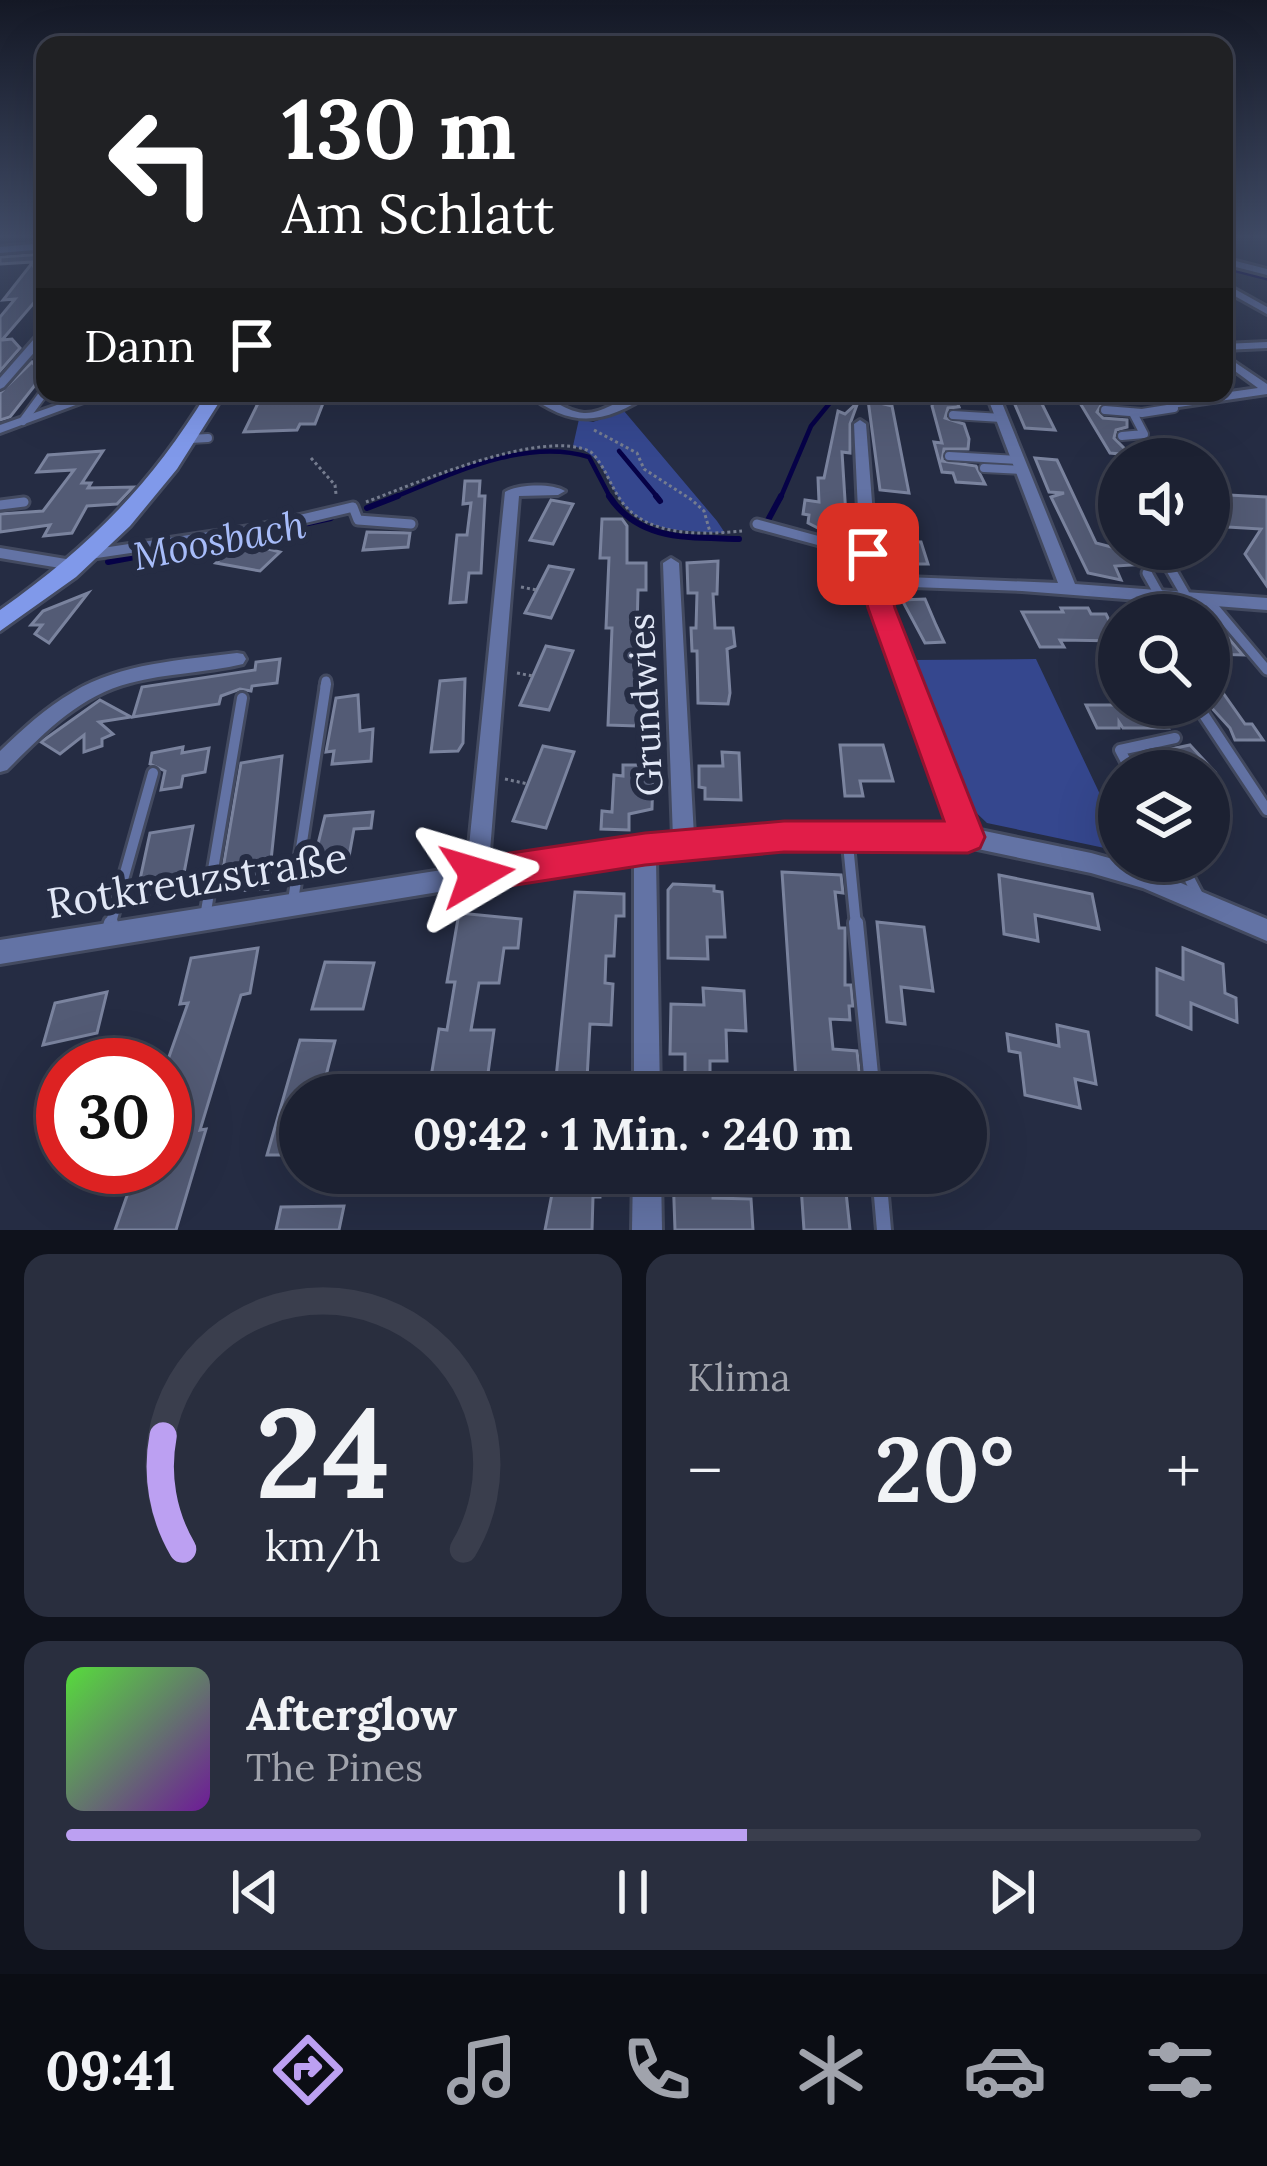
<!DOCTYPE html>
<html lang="de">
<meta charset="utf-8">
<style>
:root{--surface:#1c2132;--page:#292e3e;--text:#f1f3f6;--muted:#a0a3ac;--line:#3a3e4d;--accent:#bca0f2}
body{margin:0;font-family:Lora,serif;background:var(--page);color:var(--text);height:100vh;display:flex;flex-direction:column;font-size:45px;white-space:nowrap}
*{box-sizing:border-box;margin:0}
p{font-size:39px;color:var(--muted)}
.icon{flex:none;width:66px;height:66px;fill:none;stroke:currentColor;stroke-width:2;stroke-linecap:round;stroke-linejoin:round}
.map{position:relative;height:1230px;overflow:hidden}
.drawer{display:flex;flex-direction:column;gap:24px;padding:24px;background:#0f121c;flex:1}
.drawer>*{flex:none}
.top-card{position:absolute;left:36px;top:36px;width:1197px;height:366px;border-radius:24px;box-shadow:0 12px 48px #0002,0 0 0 3px var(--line);background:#202124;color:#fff;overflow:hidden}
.tools{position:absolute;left:1098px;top:438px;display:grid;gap:24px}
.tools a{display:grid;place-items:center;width:132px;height:132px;border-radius:50%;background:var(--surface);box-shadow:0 12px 48px #0002,0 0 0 3px var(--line);font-size:60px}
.speed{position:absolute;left:36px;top:1038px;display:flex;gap:24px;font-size:60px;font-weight:700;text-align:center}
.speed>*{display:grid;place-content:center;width:156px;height:156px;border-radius:50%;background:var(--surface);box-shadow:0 12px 48px #0002,0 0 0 3px var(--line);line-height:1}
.speed .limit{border:18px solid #d22;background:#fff;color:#111}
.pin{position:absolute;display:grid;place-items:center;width:102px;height:102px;color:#fff;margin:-51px;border-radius:24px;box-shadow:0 6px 18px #0006}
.me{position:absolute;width:132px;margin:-66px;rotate:83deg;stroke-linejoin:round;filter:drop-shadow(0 0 9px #0008)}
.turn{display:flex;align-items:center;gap:42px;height:252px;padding:0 48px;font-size:54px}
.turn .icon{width:156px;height:156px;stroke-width:2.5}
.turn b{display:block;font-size:84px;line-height:102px}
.then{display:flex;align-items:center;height:114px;padding:0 48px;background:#0003;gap:24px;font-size:45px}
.big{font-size:90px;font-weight:700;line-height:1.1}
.drawer .tile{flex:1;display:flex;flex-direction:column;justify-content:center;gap:18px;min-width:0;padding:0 42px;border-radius:24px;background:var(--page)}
.drawer .dial{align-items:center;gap:0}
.dial svg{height:312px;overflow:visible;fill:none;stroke:var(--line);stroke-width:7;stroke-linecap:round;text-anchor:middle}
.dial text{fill:var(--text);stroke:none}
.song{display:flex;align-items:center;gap:36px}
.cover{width:144px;height:144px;border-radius:18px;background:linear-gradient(135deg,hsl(110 70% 55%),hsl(280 70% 35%))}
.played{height:12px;border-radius:6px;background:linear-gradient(90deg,var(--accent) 60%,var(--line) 60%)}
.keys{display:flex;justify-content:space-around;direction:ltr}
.heat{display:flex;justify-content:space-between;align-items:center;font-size:66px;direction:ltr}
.drawer .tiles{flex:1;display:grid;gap:24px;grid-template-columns:1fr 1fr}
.tile:last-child{grid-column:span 2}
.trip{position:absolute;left:279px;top:1074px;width:708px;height:120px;border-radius:60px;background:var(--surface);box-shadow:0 12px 48px #0002,0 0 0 3px var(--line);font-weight:700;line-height:120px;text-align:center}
.tab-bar{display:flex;height:192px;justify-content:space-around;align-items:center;background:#0b0d14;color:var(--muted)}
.tab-bar .icon{width:84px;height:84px}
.tab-bar .selected{color:var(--accent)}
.tab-bar b{font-size:54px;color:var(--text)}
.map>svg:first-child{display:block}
</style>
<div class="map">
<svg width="1267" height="1230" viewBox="0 0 1267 1230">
<rect width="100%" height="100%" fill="#252c43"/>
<g fill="#35478e">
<path d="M624,411L717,521L725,533C695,531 658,533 633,514C607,494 608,454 573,446L579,419L593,422Z"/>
<polygon points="1036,659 1115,826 1103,827 1114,850 987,823 966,803 911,660"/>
</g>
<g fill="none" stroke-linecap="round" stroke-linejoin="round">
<polyline stroke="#060247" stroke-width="3" points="1224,268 1267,279"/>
<g stroke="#060247" stroke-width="4.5">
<polyline points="619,451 659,499"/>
<path d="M390,499C450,475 524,437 589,457L611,499"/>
<polyline points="780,499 811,426 838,393"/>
</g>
<g stroke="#060247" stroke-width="6">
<path d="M609,496C639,542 690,537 739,539"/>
<polyline points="656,496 660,501"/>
<polyline points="367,508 398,496"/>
<polyline points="767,522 781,496"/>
<polyline points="276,530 331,518"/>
<polyline points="108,562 263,533"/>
</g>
</g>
<g fill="#535b75" stroke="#7a839e" stroke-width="3">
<polygon points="45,254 45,290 2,340 12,339 20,348 0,371 0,317 15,299 3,300 33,262 0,264 0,257"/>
<polygon points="32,362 43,375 10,417 0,420 0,393"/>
<polygon points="263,393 327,393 315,424 300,424 297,430 244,432"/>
<polygon points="936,393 953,393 959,407 948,408 945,418 964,424 969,439 968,449 944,449 942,461 976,466 985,484 956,482 953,473 942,472 934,442 942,443 932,406"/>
<polygon points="1010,393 1037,394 1055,430 1025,428"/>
<polygon points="1074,393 1116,393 1122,403 1103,402 1097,412 1103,418 1127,420 1127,427 1116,430 1114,438 1131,455 1110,453"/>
<polygon points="868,400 892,406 909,493 880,490"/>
<polygon points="858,402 850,424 850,453 842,452 846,516 854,517 855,541 818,528 808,523 809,515 803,514 805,500 819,502 818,478 824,478 838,411 845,414"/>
<polygon points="103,451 82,483 91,483 88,488 133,487 117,504 87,506 72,533 44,536 50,525 0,532 0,514 43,511 74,470 37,472 48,455"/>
<polygon points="1035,458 1057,460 1096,543 1119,549 1150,549 1161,570 1148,564 1115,566 1121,580 1088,573 1051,497 1064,493 1049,492"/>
<polygon points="465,481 480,481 479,496 485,496 481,573 469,573 466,602 450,603 457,535 467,535 471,503 463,504"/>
<polygon points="1209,494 1267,497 1267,586 1245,554 1261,529 1228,527"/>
<polygon points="551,500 573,504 553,544 530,540"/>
<polygon points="602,519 622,519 627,526 627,563 646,563 646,590 638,590 636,669 653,669 653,685 648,685 647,716 638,716 637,726 608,725 612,628 606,628 609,558 600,558"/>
<polygon points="367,532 410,533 408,547 363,550"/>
<polygon points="890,541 921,542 928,564 883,564 880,546 892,547"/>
<polygon points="249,544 280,552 260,571 216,563 229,551 238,553"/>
<polygon points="718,561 717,594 713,594 715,628 733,628 735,646 727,649 730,693 728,704 698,703 697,651 692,651 691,628 696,628 697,593 688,593 687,563"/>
<polygon points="549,566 573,570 551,618 525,613"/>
<polygon points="88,593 49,643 35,634 42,625 31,625 43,611"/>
<polygon points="925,599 936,625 944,642 925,643 902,600"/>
<polygon points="1061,608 1088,608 1091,614 1106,614 1119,641 1060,640 1064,647 1040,647 1022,612 1063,612"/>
<polygon points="1209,622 1215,622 1243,655 1209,654"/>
<polygon points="546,646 573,651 549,710 520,705"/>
<polygon points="280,659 277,683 252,686 251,691 240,689 221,696 219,704 133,717 142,687 255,670 256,662"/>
<polygon points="1209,673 1245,724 1252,724 1263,740 1235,740 1230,728 1209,705"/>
<polygon points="465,679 463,743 458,751 431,752 440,681"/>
<polygon points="358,695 360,731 373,729 371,761 332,764 334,751 326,752 336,698"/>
<polygon points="100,700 131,717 99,722 113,734 102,739 102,746 84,752 84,735 60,754 41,742"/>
<polygon points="1086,705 1151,705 1168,728 1123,728 1119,722 1119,728 1097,728"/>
<polygon points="840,745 883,745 893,781 860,781 863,796 845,796"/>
<polygon points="1190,745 1214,771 1147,771 1138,756"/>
<polygon points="543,746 574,752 546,828 513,821"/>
<polygon points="183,747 182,753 209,748 205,772 183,776 181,787 161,790 165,771 150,764 152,753"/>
<polygon points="722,752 739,753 741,800 705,799 705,788 699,787 699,766 723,766"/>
<polygon points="282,756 268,889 219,892 241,763"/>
<polygon points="623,765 648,765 648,776 653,776 652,809 629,814 629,830 601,829 602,811 612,812 614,775 623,776"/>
<polygon points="373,812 371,828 354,829 348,862 313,864 325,816"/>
<polygon points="193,826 181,889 136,898 150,833"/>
<polygon points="782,872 841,875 843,893 835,892 839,928 845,928 845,985 851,985 853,1006 849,1006 850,1020 830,1019 833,1049 857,1051 861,1089 841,1088 842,1095 797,1095"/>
<polygon points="999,875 1092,894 1099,929 1035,915 1038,941 1004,934"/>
<polygon points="673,884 714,886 714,891 722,892 725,937 707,937 708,959 668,958 668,890"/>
<polygon points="575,892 624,894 624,916 616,916 614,956 606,956 605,983 613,984 611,1025 590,1024 587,1079 606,1080 605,1095 562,1095 564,1078 556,1078"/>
<polygon points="459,913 521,919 518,948 504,948 499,983 479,983 471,1030 494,1030 485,1095 428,1095 439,1029 447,1030 455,982 447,982"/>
<polygon points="877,922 924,927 933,991 901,987 905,1024 887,1022"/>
<polygon points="258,948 250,993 241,995 200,1130 206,1129 176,1230 115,1230 137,1167 165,1167 165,1068 188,1003 180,1004 191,958"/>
<polygon points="1183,948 1223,964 1225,993 1236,998 1237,1022 1191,1003 1191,1029 1157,1015 1157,969 1183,979"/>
<polygon points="325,962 374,963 363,1009 312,1009"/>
<polygon points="703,988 744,991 746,1031 726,1030 727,1061 710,1061 710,1080 685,1079 685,1054 670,1054 671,1004 704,1005"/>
<polygon points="107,992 97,1033 43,1045 55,1003"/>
<polygon points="1057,1025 1088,1032 1096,1084 1075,1079 1080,1108 1025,1095 1020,1053 1009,1051 1007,1034 1059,1046"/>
<polygon points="300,1040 335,1041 321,1095 300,1095 300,1155 267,1155"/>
<polygon points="556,1173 601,1173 600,1197 593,1197 592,1230 545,1230"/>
<polygon points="673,1173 713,1173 713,1198 751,1199 753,1230 675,1230"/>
<polygon points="816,1173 844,1173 850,1230 804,1230 801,1186 817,1188"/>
<polygon points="344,1206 339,1230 276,1230 281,1207"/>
</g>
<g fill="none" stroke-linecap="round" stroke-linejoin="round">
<g stroke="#434a60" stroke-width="12">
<g id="service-far3">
<polyline points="1105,410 1142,413 1174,408 1172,404"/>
<polyline points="953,415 1002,418"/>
<polyline points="23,421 45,391"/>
<polyline points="1122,436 1144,434 1133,413"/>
<polyline points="190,439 208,438"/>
<polyline points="949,456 1020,460"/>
<polyline points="984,468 1024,470"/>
</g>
</g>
<g stroke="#434a60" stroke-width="15">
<g id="service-far2">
<polyline points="0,505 24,502"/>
<polyline points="757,524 868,554"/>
<polyline points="1159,549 1197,615"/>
<polyline points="93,554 260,529 353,507 358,520 411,524"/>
<polyline points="1147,573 1161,598"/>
<polyline points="1208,600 1267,670"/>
<polyline points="325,687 326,681"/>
</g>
</g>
<g stroke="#434a60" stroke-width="16">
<g id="service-far1">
<polyline points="1200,709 1267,810"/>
<polyline points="1131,771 1120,750 1175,738"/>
<polyline points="847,834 856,926"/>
<polyline points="1180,861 1200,899"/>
<polyline points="293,901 326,684"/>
<polyline points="205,917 242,698"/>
<polyline points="110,926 153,773"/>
</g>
</g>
<g stroke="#434a60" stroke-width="20">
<g id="service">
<polyline points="856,923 873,1095"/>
<polyline points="109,930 111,923"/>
<polyline points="879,1173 884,1230"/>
</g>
</g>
<g stroke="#434a60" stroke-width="6">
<g id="minor">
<polygon points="45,243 45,249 0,253 0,247"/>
<polygon points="1224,258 1267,269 1267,275 1224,264"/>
<polygon points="1224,283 1267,307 1267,314 1224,290"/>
<polygon points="45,330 45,340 4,387 0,389 0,378 41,331"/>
<polygon points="1267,342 1267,348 1224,350 1224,344"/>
<polygon points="1224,355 1267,384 1267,394 1172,408 1152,393 1165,393 1174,400 1258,388 1224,363"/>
<polygon points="91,393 108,393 0,433 0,425"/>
<path d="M526,393C548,393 562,411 584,413C605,414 625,393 652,393C604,424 573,430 526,393Z"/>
<path d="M986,393H998L1075,584L1267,598V610L1022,591L884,586L889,608L975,829L1091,853L1145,868L1267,919V941L1143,888L1091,873L968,847L874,842L656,859L660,1095H634V860L0,964V940L467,866L505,492C518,484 552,483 565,491L558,495L519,496L489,863L627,841L673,838L663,563L671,558L679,563L694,836L874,824L954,827L873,608L860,554L854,424L860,420L866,424L876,554L881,576L1058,583Z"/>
<polygon points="0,548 78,561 86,566 78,571 0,558"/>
<path d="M237,653L243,654L246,659L243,664C206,673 167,673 130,683C79,696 43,734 7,770L0,772V751C23,729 45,708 73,692C121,663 182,660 237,653Z"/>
<polygon points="633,1173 661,1173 662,1230 632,1230"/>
</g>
</g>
<g stroke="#434a60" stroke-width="6">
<path id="secondary" d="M207,393H225L177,469L130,526L76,577L0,631V610C89,547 150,486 207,393Z"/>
</g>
<g stroke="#757c8f" stroke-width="3" stroke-dasharray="3 3" stroke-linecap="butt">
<polyline points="32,266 45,266"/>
<polyline points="594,430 637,453 644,469 692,500 704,511 710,532"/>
<polyline points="311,458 335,485 336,494"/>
<path d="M366,502C415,484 543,427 591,452C606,467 610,486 622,502C648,537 703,535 742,531"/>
<polyline points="521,587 537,590"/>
<polyline points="517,673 533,676"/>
<polyline points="505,779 528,784"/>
</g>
<use href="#service-far3" stroke="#6373a5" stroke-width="8"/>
<use href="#service-far2" stroke="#6373a5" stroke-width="9"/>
<use href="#service-far1" stroke="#6373a5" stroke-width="10"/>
<use href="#service" stroke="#6373a5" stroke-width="14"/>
<use href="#minor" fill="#6373a5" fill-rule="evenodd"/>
<use href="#secondary" fill="#8099ea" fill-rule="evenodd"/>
</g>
<linearGradient id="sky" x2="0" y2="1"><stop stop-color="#141825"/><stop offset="0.58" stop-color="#404b66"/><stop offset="1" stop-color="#404b66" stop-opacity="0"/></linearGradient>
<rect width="1267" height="408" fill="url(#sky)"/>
<polygon fill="#e11d48" stroke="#92132f" stroke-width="3" points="868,546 881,554 895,608 985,837 980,848 968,853 784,852 645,865 477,891 464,887 459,874 464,862 477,858 645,833 784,821 944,821 868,608 855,554"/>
<g text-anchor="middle" stroke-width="12" stroke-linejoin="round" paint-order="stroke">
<g font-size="36" fill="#e1e7f6" stroke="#252c43">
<text transform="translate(645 705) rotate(-93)" y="13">Grundwies</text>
</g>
<g font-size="39" font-style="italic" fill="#a7bcf9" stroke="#252c43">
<text transform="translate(219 540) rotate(-11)" y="14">Moosbach</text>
</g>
<g font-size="42" fill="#e1e7f6" stroke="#252c43">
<text transform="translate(197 880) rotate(-9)" y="15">Rotkreuzstraße</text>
</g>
</g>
</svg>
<div class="tools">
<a><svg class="icon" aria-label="sound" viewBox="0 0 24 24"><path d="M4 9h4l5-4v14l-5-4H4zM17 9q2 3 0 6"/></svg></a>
<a><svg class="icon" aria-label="search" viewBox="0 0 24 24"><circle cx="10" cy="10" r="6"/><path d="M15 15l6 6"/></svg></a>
<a><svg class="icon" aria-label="layers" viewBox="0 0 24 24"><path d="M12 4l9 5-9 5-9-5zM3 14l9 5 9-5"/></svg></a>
</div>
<div class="speed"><div class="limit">30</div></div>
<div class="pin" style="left:868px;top:554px;background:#d93025"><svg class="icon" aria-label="arrive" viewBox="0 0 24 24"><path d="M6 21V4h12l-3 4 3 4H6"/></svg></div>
<svg class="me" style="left:477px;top:874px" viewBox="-20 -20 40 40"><path d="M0-17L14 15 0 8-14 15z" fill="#e11d48" stroke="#fff" stroke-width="4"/></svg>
<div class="trip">09:42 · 1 Min. · 240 m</div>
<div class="top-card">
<div class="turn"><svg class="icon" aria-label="left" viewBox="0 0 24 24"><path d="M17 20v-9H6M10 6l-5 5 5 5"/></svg><div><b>130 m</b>Am Schlatt</div></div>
<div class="then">Dann<svg class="icon" aria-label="arrive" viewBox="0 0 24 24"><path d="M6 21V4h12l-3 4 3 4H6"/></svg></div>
</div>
</div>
<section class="drawer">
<div class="tiles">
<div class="tile dial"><svg viewBox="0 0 100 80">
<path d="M14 69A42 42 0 1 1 86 69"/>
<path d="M14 69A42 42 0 0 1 9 40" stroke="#bca0f2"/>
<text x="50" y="56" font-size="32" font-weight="700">24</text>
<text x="50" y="72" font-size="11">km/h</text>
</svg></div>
<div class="tile"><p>Klima</p>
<div class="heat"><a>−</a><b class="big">20°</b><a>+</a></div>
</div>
<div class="tile">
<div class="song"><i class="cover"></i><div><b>Afterglow</b><p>The Pines</p></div></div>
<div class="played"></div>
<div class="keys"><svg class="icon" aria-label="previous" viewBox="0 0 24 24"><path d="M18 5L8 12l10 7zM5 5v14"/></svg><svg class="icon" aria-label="pause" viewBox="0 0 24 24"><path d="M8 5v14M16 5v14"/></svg><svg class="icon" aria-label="next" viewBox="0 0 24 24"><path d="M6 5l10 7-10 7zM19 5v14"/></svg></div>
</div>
</div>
</section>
<nav class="tab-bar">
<b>09:41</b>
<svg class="icon selected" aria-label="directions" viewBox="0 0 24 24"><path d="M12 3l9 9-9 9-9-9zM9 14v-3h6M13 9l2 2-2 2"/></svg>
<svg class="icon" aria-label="music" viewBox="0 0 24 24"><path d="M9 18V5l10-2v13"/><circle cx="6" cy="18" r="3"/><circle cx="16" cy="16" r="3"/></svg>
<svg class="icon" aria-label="phone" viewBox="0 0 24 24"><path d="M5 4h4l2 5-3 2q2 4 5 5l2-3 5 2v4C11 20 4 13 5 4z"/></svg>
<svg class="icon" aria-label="climate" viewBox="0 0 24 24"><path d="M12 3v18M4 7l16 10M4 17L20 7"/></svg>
<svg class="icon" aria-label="car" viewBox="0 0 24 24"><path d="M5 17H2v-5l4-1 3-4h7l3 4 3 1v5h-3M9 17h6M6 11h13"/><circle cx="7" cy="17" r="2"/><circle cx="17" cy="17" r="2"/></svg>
<svg class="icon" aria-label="filters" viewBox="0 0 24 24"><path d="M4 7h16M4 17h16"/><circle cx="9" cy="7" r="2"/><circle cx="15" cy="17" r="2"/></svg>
</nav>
